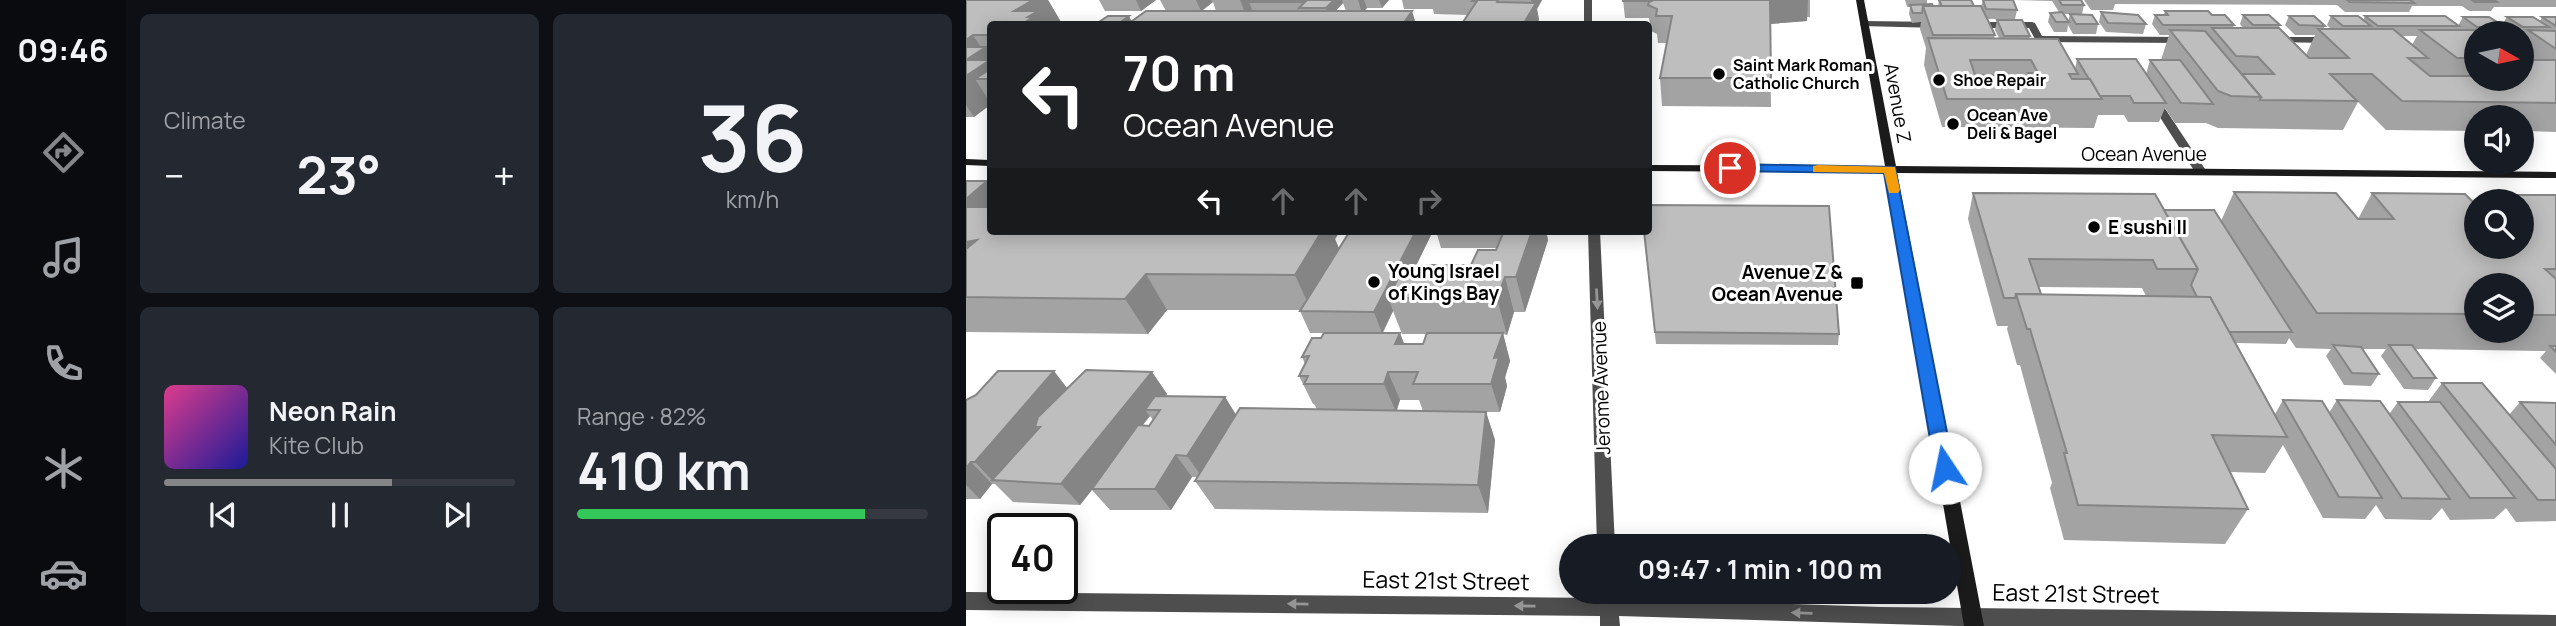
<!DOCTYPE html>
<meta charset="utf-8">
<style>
:root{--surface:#171b24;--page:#242831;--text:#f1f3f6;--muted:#9ea1a6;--line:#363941;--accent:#858687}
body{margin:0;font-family:Manrope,sans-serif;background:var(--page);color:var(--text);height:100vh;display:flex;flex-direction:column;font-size:26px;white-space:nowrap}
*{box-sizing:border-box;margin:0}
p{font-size:23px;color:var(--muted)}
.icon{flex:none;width:38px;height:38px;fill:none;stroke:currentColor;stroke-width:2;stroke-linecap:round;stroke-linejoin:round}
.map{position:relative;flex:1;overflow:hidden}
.sheet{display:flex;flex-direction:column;gap:14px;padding:14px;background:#0d0f14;width:840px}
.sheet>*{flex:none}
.banner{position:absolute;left:21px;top:21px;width:665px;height:214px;border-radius:7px;box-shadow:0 4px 18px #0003;background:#202124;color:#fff;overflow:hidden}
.needle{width:46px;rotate:99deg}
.fabs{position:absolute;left:1498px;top:21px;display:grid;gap:14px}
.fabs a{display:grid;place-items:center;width:70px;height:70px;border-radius:50%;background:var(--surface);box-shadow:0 4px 18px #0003;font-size:35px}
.speed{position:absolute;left:21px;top:513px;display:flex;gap:14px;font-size:35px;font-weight:700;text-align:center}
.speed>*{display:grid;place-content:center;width:91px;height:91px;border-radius:50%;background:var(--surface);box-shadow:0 4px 18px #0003;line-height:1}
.speed .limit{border:4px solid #111;border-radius:10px;background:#fff;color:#111}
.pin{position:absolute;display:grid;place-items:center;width:60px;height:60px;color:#fff;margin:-30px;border:4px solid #fff;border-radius:50%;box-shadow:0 2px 7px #0007}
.me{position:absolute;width:77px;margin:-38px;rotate:349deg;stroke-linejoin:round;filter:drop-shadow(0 0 5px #0008)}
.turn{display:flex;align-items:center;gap:24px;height:147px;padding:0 21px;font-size:32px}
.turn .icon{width:91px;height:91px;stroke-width:2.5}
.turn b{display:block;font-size:49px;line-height:60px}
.lanes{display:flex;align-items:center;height:66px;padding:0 21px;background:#0003;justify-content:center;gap:35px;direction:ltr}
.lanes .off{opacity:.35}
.big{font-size:52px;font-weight:700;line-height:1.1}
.sheet .card{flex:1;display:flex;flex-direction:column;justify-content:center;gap:10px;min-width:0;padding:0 24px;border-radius:10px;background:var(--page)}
.sheet .dial{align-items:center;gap:0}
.dial b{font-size:91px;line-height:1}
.song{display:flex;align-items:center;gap:21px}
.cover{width:84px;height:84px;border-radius:10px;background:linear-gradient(135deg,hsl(330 70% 55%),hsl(240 70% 35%))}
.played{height:7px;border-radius:4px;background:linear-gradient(90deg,var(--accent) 65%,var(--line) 65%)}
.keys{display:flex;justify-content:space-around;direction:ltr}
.heat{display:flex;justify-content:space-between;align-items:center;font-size:38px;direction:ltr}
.charge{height:10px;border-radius:5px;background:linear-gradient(90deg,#34c759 82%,var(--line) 0)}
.sheet .tiles{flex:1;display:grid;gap:14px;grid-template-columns:repeat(2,1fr)}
.trip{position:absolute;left:593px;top:534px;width:402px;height:70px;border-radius:35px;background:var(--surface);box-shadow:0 4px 18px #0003;font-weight:700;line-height:70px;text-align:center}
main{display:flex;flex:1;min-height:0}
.tab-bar{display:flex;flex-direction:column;width:126px;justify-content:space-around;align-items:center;background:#090b0e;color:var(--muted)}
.tab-bar .icon{width:49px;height:49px}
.tab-bar .selected{color:var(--accent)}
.tab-bar b{font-size:32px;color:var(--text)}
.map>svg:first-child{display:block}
</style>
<main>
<nav class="tab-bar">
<b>09:46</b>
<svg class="icon selected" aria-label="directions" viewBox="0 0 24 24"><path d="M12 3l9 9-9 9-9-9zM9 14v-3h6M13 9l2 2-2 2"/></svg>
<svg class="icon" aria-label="music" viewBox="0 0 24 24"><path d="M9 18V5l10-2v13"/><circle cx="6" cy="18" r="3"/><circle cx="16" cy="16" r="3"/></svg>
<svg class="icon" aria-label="phone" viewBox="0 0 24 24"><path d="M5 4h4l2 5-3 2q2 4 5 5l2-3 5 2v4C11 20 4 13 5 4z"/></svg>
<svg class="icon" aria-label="climate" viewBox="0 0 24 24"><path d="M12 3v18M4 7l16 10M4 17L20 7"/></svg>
<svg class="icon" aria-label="car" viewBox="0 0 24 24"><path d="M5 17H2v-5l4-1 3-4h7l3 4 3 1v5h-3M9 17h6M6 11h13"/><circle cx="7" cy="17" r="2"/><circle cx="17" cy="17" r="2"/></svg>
</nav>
<section class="sheet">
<div class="tiles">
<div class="card"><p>Climate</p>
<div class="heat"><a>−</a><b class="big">23°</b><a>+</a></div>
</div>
<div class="card dial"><b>36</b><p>km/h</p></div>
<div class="card">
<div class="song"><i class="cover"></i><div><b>Neon Rain</b><p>Kite Club</p></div></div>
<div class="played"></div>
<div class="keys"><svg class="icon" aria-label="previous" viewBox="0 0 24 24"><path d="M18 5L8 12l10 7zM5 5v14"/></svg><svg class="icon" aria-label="pause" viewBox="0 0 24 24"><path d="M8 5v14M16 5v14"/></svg><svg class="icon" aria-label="next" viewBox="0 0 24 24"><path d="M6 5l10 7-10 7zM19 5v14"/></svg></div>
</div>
<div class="card"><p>Range · 82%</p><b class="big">410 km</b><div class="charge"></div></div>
</div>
</section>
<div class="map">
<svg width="1590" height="626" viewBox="0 0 1590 626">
<rect width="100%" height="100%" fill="#fff"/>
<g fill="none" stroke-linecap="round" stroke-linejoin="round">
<g fill="#4e4e4e" fill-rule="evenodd">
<polygon points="898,21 974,22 978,25 974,28 895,26 894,24"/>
<polygon points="1066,22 1069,23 1076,36 1218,37 1223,40 1218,43 1073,42 1070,41 1063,28 1005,28 1001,25 1005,22"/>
<polygon points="1308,37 1365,37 1370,40 1365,43 1305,42 1303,40"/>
<polygon points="1186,94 1190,95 1241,172 1239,174 1235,175 1229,172 1181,97"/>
</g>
<g fill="#4e4e4e" fill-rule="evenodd">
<rect x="618" y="0" width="8" height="24"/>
<polygon points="622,231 634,231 649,546 631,546"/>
<polygon points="0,592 634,598 634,592 652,592 653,598 915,607 1590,615 1590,626 993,626 653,616 654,626 634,626 634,616 0,610"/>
</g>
<g fill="#1b1b1b" fill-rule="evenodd">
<polygon points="890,0 898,0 930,166 1590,172 1590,178 931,173 1018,626 998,626 920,173 682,171 682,165 919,166"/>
<polygon points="0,159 24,160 24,166 0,165"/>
</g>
</g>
<g fill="#a3a3a3" fill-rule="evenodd">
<polygon points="0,0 82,0 95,22 24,24 24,105 8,117 0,117"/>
<polygon points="133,0 190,0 175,11 139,11"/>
<path d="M194,0H423L416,8H401L398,11L166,22L200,11ZM247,2L250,11H236ZM377,3L380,11H369Z"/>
<polygon points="436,0 576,0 571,9 573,20 570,24 497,24 497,22 502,15 468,14 467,9 438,9"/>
<polygon points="657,0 844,0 844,17 841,17 841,21 804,24 805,107 696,106 694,78 701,43 692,43 691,34 685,31 683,18 659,18"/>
<path d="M939,0H1115L1118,5L1116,14H1097L1102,22L1104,14L1132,24L1130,34H1107L1102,25L1101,32H1088L1082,22L1084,13L1093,12L1086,1L1047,0L1051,10L1049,19H1021L1029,35L1028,38H1033L1029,30L1031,20L1064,36L1063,39L1109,69L1111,59L1180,74L1184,60H1195L1203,35H1194L1186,24L1189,15H1198L1199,11L1246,15L1268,25L1267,28H1277L1274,24L1277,15L1314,25L1312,28L1340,55L1349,35H1329L1319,25L1323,16L1359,26L1357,29H1365L1361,25L1365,16L1397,20L1399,16L1492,26L1497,17L1536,25L1541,17L1574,21L1576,17H1590V132L1556,131V117H1510V131L1420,130L1392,102L1377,130L1252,128L1240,123H1209L1199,108L1193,122H1162L1158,115H1132L1128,128L976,127L958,65L960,48L954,29L955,22L946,23L943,14L944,7H941ZM961,0H989H973L972,6H967L961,4ZM1005,0H1017L1015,7L1008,6ZM1538,28L1546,33H1556V36H1558L1556,40V79H1510V33H1535ZM1435,36H1451L1446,45Z"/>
<polygon points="1118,0 1590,0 1590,7 1528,7 1525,11 1503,11 1496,6 1446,6 1443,12 1379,12 1371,5 1149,4 1147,10 1125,10"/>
<polygon points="1135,12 1180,24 1177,34 1140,32 1133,22"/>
<path d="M0,181H21L24,186V231H374L369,239L373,248L384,231H467L450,265H505L530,250L531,248H475L470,231H580L582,240L559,312H548L541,335L537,334L544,361L539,378L541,386L534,412H520L529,440L522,513L249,509L229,481L232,477H226L205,510H144L126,490L114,505L47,502L29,484H26L14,499H0V400L101,388L186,372L201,394L199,396L259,397L270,415L351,409L348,404H347L333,376L339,364L336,357L355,338L366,333H344L334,311L335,310H201L182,334L0,332ZM427,311L436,334H461L457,344H439L417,333ZM434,400H453L457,411L431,410ZM184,416L187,420L183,426L176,425Z"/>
<path d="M1268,192L1392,219L1406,193L1556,247V201H1531L1535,195H1590V374L1574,358L1580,351L1449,349L1470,378L1462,390L1438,389L1415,356L1420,349H1396L1413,374L1405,386L1378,385L1360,356L1365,349L1330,348L1323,338L1320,344L1270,343L1309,414L1317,400L1363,413L1371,400L1424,413L1432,402H1462L1476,383L1543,415L1554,402L1590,403V521L1550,522L1540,508L1528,519L1484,520L1476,508L1465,520L1419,519L1410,505L1399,519L1357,518L1317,445L1299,473L1264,472L1282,509L1259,544L1098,540L1084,488L1086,483L1054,365H1051L1041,329L1042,326H1031L1002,219L1007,193L1198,210L1255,221ZM1510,285H1556V331H1510ZM1073,287L1176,288L1180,296L1075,294Z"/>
<polygon points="678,231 873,334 872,345 690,344"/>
</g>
<g fill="#858585">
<polygon points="67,0 82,0 95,22 90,24 56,24 48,11"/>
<polygon points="170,0 190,0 175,11"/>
<polygon points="230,0 245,0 247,2 235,11"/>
<polygon points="274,0 299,0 283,2 287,12 281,17"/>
<polygon points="368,0 376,0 377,3 363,18 360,8"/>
<polygon points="392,0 398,0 401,8 396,13"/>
<polygon points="413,0 423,0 416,8"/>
<polygon points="565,0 576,0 571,9 573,20 570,24 559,24 558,23 566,8"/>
<polygon points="804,0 842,0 841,21 804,24"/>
<polygon points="446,11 450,24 431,24"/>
<polygon points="163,16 167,24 152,24"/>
<polygon points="7,35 16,49 20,47 24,55 24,79 9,79 24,102 24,105 8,117 0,105 0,40"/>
<polygon points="21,181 24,186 24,231 0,220 0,199"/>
<polygon points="349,231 374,231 369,239 376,256 345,310 329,275"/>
<polygon points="450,231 467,231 434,299 422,298 427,311 416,333 408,312"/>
<polygon points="566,231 580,231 582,240 559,312 550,277"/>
<polygon points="11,240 22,277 0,248 0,242"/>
<polygon points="180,274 201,310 182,334 159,299"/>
<polygon points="539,277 548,312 541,335 531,299"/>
<polygon points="434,333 445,361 429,344"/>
<polygon points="537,333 544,361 539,377 541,386 534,412 525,384 528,358"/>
<polygon points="88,371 105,393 74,427 69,427 73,431 26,480 9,462"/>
<polygon points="186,372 201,394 188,410 179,410 184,416 114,505 95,484"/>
<polygon points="422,372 434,400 430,412 418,384"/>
<polygon points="259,397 272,418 236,477 221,456"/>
<polygon points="520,412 529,440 522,513 512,485"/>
<polygon points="210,455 226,477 205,510 189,489"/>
<polygon points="5,462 26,484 14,499 0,485 0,468"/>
</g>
<g fill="#bebebe" stroke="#858585" stroke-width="2" fill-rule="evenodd">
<polygon points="0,0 67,0 48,11 72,11 62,17 67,17 56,24 24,24 24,35 7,35 0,40"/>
<polygon points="285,0 368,0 360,8 333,8 339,2 283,2"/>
<polygon points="507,0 532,0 531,2 570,3 558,23 497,22 511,1 506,1"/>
<polygon points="657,0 688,0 684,1 657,1"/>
<polygon points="688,0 804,0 805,78 694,78 706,16 690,16 691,9 682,5 683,2"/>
<polygon points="973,0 1005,0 1008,6 976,6"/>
<polygon points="1017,0 1047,0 1051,10 1020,9"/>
<polygon points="1093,0 1115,0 1118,5 1096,5"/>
<polygon points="1381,0 1444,0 1448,3 1384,2"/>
<polygon points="1506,0 1528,0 1531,2 1509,2"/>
<polygon points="966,4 967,6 957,6 956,13 947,13 944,5"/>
<polygon points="957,6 1015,6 1029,35 967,35"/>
<polygon points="180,11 446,11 437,24 162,24"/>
<polygon points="1199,11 1242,11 1246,15 1259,15 1268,25 1197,25 1189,15 1202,15"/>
<polygon points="1096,12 1103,22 1090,22 1084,13"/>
<polygon points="1135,12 1172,15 1180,24 1142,23"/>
<polygon points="1104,14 1126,15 1132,24 1110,24"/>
<polygon points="1277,15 1303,15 1314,25 1287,25"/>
<polygon points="142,16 163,16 152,24 130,24"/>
<polygon points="1323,16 1348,16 1359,26 1333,25"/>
<polygon points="1365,16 1392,16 1405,26 1377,26"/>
<polygon points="1399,16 1479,16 1493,26 1412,26"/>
<polygon points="1497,17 1523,17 1539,27 1511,27"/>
<polygon points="1541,17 1567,17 1583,27 1557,27"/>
<polygon points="1576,17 1590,17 1590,26"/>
<polygon points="1031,20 1056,20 1064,36 1038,36"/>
<polygon points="1246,28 1313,28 1343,58 1383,58 1352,29 1427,29 1462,58 1442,58 1464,76 1510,76 1510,79 1556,79 1556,53 1565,60 1590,60 1590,103 1436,101 1406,74 1364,74 1391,101 1294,100 1295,97 1276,74 1308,74 1292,57 1270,56"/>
<polygon points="1204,30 1239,31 1295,97 1265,96 1252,91"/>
<polygon points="1454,30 1522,30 1527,33 1510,33 1510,58 1491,58"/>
<polygon points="1562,30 1590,31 1590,49"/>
<path d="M962,38L1092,39L1112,74H1103L1106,79H1124L1136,99H981ZM1004,60H1065L1072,73H1062L1063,76L1009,75Z"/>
<polygon points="0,47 20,47 0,60 24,60 0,76"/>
<polygon points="1111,59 1170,59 1200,103 1168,103 1164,96 1134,96 1124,79 1123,79"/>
<polygon points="1184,60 1214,60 1247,104 1215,103"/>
<polygon points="24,69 24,79 9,79"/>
<polygon points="0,181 21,181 0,199"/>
<polygon points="1268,192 1370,193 1392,219 1428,219 1406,193 1499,194 1510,205 1510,247 1556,247 1556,220 1563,220 1556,213 1556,201 1543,201 1535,195 1590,195 1590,269 1579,269 1590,279 1590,315 1556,315 1556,285 1510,285 1510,314 1351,313"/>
<polygon points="1007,193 1189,194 1232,269 1191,269 1187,260 1063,259 1075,294 1050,294 1049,298 1038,298"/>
<polygon points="682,205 863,206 873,334 689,332 678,231 682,231"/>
<polygon points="0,207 24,207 24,231 356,231 329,275 180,274 159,299 0,297 0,249 11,240 0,242"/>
<polygon points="1198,210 1248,210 1326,332 1263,332 1244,297 1231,297 1225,285 1232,269"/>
<polygon points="384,231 450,231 408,312 334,311"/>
<polygon points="538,231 566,231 550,277 539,277 531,299 422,298 439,265 505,265 512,250 530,250"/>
<polygon points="1050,294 1244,297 1321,437 1246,435 1282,509 1112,505 1098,453 1101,453 1064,329 1061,329"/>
<polygon points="358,333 434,333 429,344 457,344 461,333 537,333 528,358 533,357 525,384 447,384 452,372 422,372 418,384 338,384 342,376 333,376 343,356 336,357 346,338 355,338"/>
<polygon points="1367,345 1395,347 1413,374 1386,373"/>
<polygon points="1423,345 1446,345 1470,378 1447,378"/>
<polygon points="1584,346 1590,346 1590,352"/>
<polygon points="120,370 186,372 95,484 26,480 74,427 69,427 72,417"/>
<polygon points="32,371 88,371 9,462 5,462 0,468 0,400 10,395"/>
<polygon points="1476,383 1516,383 1590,469 1590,500 1572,500"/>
<polygon points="189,396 259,397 221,456 210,455 189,489 126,489 172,425 183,426 194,410 179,410"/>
<polygon points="1317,400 1356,401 1416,498 1373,497"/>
<polygon points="1371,400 1414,401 1484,499 1436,498"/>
<polygon points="1432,402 1474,402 1549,498 1504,498"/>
<polygon points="1554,402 1590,403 1590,445"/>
<polygon points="274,408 520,412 512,485 229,481"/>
</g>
<defs><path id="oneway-solid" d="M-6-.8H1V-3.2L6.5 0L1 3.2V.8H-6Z" transform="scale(1.75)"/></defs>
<g fill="#959595">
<use href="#oneway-solid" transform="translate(631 299) rotate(87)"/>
<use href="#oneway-solid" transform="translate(332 604) rotate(-179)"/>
<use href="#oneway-solid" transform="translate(559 606) rotate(-179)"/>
<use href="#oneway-solid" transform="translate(836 613) rotate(-178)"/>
</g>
<polygon fill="#1a73e8" stroke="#114b97" stroke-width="2" points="764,164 929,167 988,468 986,474 979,476 972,474 969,468 918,173 759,171 757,168"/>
<polygon fill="#f59e0b" points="852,165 929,167 934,190 932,193 923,193 918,173 847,172 847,166"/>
<g fill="#000" stroke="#fff" stroke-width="2.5">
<circle cx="753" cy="74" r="7"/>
<circle cx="973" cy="80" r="7"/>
<circle cx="987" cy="124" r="7"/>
<circle cx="1128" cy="227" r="7"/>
<circle cx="408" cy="282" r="7"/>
<rect x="884" y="276" width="14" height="14" rx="3.5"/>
</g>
<g text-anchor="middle" stroke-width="6" stroke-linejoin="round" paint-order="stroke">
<g font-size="16" font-weight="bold" fill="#000" stroke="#fff" text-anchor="start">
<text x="767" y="71">Saint Mark Roman<tspan x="767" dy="18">Catholic Church</tspan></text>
<text x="987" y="86">Shoe Repair</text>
<text x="1001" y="121">Ocean Ave<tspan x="1001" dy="18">Deli &amp; Bagel</tspan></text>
</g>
<g font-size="19" fill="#000" stroke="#fff">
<text transform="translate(932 103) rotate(80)" y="7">Avenue Z</text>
<text x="1178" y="161">Ocean Avenue</text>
<text transform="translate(635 388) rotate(-92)" y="7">Jerome Avenue</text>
</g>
<g font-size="19" font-weight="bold" fill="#000" stroke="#fff" text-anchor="start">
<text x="1142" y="234">E sushi II</text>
<text x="422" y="278">Young Israel<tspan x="422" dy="22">of Kings Bay</tspan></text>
<text x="877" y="279" text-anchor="end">Avenue Z &amp;<tspan x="877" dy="22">Ocean Avenue</tspan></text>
</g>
<g font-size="23" fill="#000" stroke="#fff">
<text transform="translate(480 581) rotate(1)" y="8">East 21st Street</text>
<text transform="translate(1110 594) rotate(1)" y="8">East 21st Street</text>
</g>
</g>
</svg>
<div class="fabs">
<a><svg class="needle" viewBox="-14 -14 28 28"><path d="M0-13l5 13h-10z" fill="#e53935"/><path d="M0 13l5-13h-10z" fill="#9ea1a6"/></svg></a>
<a><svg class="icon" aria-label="sound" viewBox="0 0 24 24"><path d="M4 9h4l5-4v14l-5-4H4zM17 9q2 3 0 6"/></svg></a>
<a><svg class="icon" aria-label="search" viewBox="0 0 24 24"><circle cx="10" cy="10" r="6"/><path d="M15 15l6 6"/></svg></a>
<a><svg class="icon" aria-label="layers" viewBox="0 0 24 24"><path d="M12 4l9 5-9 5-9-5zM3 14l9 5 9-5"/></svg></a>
</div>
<div class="speed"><div class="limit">40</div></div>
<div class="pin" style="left:764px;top:168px;background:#d93025"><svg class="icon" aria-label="arrive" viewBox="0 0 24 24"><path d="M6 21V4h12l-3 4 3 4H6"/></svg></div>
<svg class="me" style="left:979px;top:468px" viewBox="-20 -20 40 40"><circle r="19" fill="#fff"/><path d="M0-13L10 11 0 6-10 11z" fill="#1a73e8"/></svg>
<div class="trip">09:47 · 1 min · 100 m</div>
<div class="banner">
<div class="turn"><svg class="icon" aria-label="left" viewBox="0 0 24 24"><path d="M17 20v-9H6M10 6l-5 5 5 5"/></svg><div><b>70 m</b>Ocean Avenue</div></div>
<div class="lanes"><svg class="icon" aria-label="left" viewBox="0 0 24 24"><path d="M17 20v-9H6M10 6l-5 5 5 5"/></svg><svg class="icon off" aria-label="ahead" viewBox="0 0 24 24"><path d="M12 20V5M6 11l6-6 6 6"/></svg><svg class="icon off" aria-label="ahead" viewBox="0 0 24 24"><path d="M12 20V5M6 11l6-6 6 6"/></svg><svg class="icon off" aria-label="right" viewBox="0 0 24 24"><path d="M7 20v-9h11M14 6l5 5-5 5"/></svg></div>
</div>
</div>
</main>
